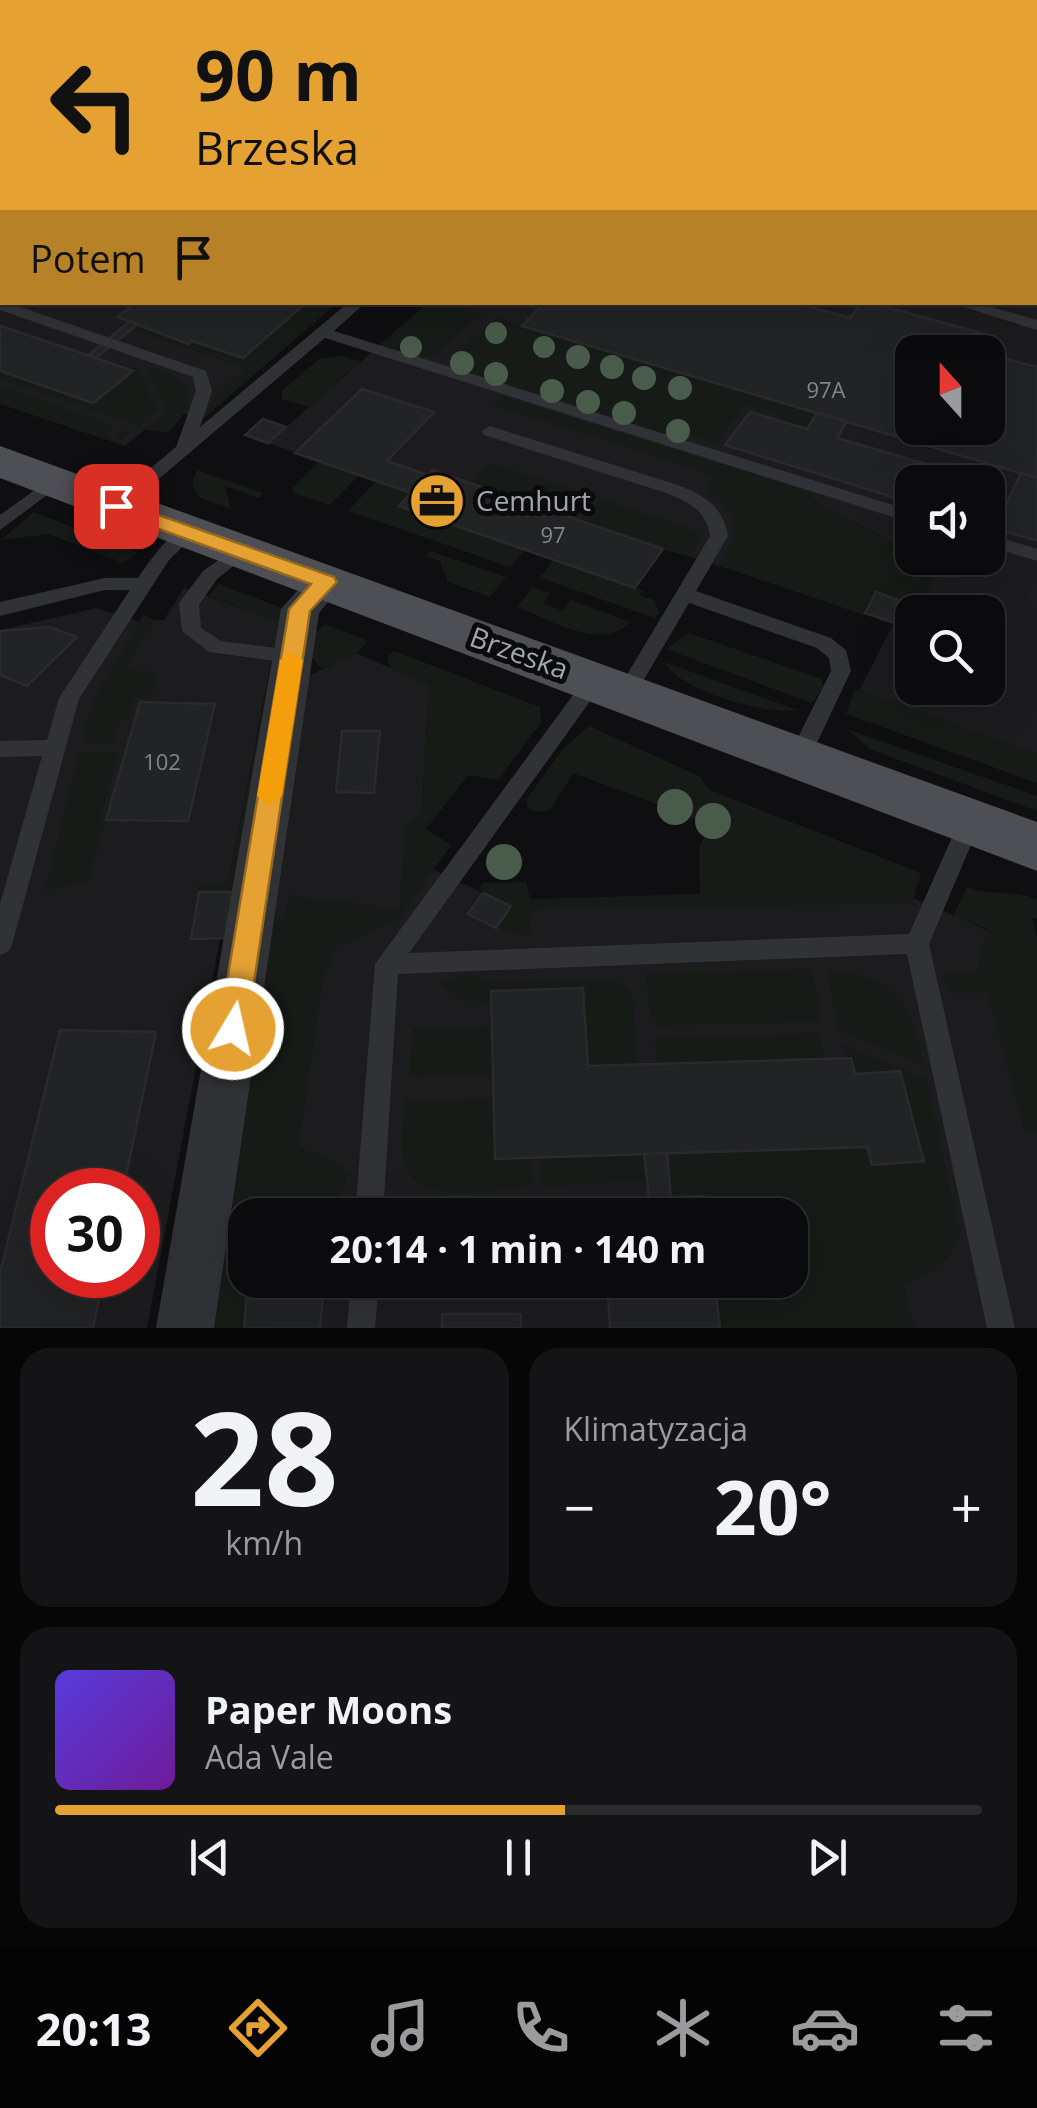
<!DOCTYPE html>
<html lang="pl">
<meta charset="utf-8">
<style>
:root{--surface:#0b0b0d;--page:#141416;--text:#f1f3f6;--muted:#9a9b9d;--line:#2b2b2e;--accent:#e5a233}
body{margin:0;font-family:"Open Sans",sans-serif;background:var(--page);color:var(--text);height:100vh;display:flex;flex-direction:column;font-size:38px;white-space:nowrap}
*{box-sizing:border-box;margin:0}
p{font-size:32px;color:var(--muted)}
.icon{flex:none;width:55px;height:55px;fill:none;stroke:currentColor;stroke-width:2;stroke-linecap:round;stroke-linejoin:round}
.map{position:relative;height:1328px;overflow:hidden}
.sheet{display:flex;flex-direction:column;gap:20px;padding:20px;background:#060607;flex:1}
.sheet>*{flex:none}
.guide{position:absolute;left:0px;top:0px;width:1038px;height:305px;box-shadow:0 10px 40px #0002,0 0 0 2px var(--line);background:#e5a233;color:#111;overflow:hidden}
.needle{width:65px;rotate:339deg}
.controls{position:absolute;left:895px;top:335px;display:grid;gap:20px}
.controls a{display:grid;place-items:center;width:110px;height:110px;border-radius:20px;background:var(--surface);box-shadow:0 10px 40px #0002,0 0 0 2px var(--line);font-size:50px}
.speed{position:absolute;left:30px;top:1168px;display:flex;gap:20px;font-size:50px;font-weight:700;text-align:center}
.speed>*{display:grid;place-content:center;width:130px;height:130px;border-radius:50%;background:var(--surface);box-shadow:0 10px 40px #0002,0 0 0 2px var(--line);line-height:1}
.speed .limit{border:15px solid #d22;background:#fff;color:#111}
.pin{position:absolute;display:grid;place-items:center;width:85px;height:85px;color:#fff;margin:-42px;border-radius:20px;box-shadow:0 5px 15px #0006}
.me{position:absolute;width:110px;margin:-55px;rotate:9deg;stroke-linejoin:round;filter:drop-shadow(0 0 8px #0008)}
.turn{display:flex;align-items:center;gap:35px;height:210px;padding:0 30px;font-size:45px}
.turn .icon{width:130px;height:130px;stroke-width:2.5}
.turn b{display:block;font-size:70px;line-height:85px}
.then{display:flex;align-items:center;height:95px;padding:0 30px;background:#0003;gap:20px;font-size:38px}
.big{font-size:75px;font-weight:700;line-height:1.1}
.sheet .tile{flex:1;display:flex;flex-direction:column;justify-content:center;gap:15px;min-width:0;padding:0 35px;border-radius:30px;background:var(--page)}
.sheet .dial{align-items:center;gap:0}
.dial b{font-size:130px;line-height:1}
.song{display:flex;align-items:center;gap:30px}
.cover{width:120px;height:120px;border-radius:15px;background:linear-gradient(135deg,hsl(250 70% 55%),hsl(280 70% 35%))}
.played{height:10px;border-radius:5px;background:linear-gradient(90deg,var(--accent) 55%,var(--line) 55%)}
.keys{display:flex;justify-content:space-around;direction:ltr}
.heat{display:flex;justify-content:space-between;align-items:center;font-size:55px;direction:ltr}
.sheet .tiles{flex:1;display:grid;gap:20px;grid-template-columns:1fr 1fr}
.tile:last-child{grid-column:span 2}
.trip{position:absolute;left:228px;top:1198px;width:580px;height:100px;border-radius:30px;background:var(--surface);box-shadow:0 10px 40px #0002,0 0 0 2px var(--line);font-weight:700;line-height:100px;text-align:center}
.dock{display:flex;height:160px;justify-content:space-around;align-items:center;background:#040405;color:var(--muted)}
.dock .icon{width:70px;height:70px}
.dock .on{color:var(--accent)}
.dock b{font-size:45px;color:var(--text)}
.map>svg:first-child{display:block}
</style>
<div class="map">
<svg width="1037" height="1328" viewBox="0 0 1037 1328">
<rect width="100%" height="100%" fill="#0f0f11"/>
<g fill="#1c1c1e" fill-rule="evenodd">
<path d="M0,0H1037V754L859,691L894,623L908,628L912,620V688H988V612H916L939,567L922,558H988V482H912V553L813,500L745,526L720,566L663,549L635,588L399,506L410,493L268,443L428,303L1035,302V2H2V302L337,303L205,417L167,411L125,446L0,404ZM912,352H988V428H912Z"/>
<path d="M184,588L279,622L228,883L200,884L191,938L220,939L147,1328H0V630L97,608L151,626L156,620H164ZM52,1190H138V1275H52Z"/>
<path d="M355,653L429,684L422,813L425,866L511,906L913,898L1037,952V1328H211L302,679ZM245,1215H790V1280H245Z"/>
</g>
<g fill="#161b17">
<polygon points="307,303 337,303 206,416 213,398 246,368 130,330 138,324 187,344 192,341 243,358"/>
<polygon points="428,303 446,303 483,314 430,358 379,345"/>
<polygon points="497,318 522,326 817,413 807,429 778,420 781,414 746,405 715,443 686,434 682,440 453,368 462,348"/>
<polygon points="342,356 360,362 309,407 282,399 282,391 319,359"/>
<polygon points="117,363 138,369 156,409 138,425 0,379 0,371 93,403 132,372"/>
<path d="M144,366C191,375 205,394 169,432L145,430L167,410Z"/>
<polygon points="0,386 114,426 105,435 113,437 122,430 130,433 118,443 0,404"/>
<path d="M501,396L814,493L813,500L912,553V558L939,567L908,628L894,623L904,602L877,592L864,615L720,566C740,534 739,511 706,489L714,475L493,405Z"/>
<polygon points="319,462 359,475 330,505 293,493 293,488"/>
<polygon points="493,464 582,492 586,497 571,517 470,483 486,465"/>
<polygon points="197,470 263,493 259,498 225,486 231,509 198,497 192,484"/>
<polygon points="376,481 411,493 400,505 525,550 510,567 348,511"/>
<polygon points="606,501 697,531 701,539 691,557 584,522 597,503"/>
<polygon points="34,512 137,552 138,553 123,563 49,534 1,540"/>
<polygon points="430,551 506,577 490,597 448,582 440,561 425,556"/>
<polygon points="554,560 643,591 640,595 654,600 659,613 655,618 540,578"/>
<polygon points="219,584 282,608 279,622 208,596"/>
<path d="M533,587L550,593L544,603L562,611L571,600L630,622C603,653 549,619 517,607Z"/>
<polygon points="143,615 156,620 123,670 158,672 151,698 135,698 129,719 121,719 114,744 81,743 94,699"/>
<polygon points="325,624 368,641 358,652 321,669 302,644"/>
<polygon points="689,633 822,679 823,688 812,703 666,649"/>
<polygon points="394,651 540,707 541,722 498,780 468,775 426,829 451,845 399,919 336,947 323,981 299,1146 343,1166 347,1186 329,1206 256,1207 255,1215 245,1215 248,1280 244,1328 211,1328 268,918 285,918 289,895 400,909 404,827 422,813 429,684 392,669 387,658"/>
<path d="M664,662L797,710C766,716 679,690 664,662Z"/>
<polygon points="269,676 273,678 242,892 199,892 201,883 228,883"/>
<polygon points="855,689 1037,754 1037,783 846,714"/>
<polygon points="589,726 699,776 710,790 921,873 912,903 532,910 530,938 496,928 511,906 479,889 483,883 526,882 530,899 700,894 699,848 710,824 573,773 550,810 536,812 528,808 526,800 562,750"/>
<polygon points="849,730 1037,796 1037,811 869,749"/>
<polygon points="79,752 119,752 100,820 106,820 87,883 45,890"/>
<path d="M967,887C991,896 1012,890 1037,899V918H1032L1037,938V1131L1024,1130L988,993H949L942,974H976L987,929L953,916Z"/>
<polygon points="812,969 822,1022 658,1025 650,1019 646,972"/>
<path d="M827,970C897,976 911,1003 924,1066L838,1030Z"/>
<polygon points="467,974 491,982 615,980 632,992 637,1065 588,1066 583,988 492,991 492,1002 461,1000 441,984"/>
<polygon points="492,1026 493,1076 409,1078 412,1028"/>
<polygon points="819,1033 825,1060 658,1064 655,1039"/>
<path d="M843,1044L926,1079L960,1234C950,1264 932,1272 904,1285L914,1328H720L714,1280H790V1215H706L704,1196L671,1197L667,1153L867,1147L872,1165L924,1161L900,1071L855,1074Z"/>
<path d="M494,1098L495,1158L530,1157L532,1186C494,1188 419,1211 404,1162C398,1144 404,1119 405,1099Z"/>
<polygon points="644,1154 647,1181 542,1186 541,1157"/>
</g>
<g fill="#222325" stroke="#2a2a2d" stroke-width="2.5">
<polygon points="0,0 190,0 2,2 2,88"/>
<polygon points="319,0 441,0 453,2 315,2"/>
<polygon points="137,302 307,302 243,358 192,341 188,344 117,317"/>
<polygon points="545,302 793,302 850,318 861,302 868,302 996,337 987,352 912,352 912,428 988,428 988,354 1037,367 1037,478 522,326"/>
<polygon points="130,321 138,324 96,358 88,356"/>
<polygon points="0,326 96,358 133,371 93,403 0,371"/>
<polygon points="362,389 434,412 387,461 428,475 411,493 295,453"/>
<polygon points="750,412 807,429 817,413 847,421 837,438 933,466 924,482 912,482 912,503 725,445"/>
<polygon points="263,419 286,427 268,443 245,435"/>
<polygon points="432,470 470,483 663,549 635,588 399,506"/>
<polygon points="1021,473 1037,478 1037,541 995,528"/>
<polygon points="876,592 904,602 894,623 865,613"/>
<polygon points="49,627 77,637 27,686 0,675 0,631"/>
<polygon points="140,702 215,704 188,821 106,820"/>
<polygon points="342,731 380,731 374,793 336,792"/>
<polygon points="199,892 236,892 229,938 191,939"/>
<polygon points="483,893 511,906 496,928 468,914"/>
<polygon points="583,988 588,1066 851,1058 855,1074 900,1071 924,1161 872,1165 867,1147 495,1159 491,991"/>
<polygon points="60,1030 156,1032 123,1190 52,1190 52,1275 104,1275 93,1328 0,1328 0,1273"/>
<polygon points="667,1153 671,1197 649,1198 644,1154"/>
<polygon points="704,1196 706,1215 602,1215 601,1199"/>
<polygon points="329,1206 328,1215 255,1215 256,1207"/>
<polygon points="248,1280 324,1280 320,1328 244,1328"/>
<polygon points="607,1280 714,1280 720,1328 610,1328"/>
<rect x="442" y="1314" width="79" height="14"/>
</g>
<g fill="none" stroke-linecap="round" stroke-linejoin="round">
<g fill="#313235" fill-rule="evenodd">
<polygon points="0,126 2,127 2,135 0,134"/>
<rect x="1035" y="180" width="2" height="9"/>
<polygon points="0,300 206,371 212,391 200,427 349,302 366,302 334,331 912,511 912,523 325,338 122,510 110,510 107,506 110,502 176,447 196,391 193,377 0,310"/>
<polygon points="948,302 974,302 1037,320 1037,330"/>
<path d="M490,426L678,485C704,495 723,506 728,536L696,591L831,638L846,650L851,671L807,764H791L788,758L831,671L829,658L817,648L689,603L633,698H619L616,693L710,536C706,510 689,502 666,493L484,435L482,431Z"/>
<polygon points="53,477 62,482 59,486 0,530 0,515"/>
<path d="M189,526L198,532L169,560L79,699L12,945L8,952L0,955V904L42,756L0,757V741L47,740L59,698L130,590H105L0,616V602L105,578H138C152,558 166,535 189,526Z"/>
<polygon points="988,534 1037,549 1037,561 988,546"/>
<polygon points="240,545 247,547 249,551 247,555 217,579 199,605 201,628 221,641 299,651 302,656 299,661 292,663 209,652 182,631 179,604 182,599 203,571"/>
<polygon points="594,674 604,681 601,686 409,953 909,934 962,815 970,812 978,815 981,821 929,944 1015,1328 987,1328 907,954 398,974 383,1215 355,1215 375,964 587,676"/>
<polygon points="351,1280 379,1280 375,1328 347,1328"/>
</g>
<polygon fill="#313235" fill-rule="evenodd" points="326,569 339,573 345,582 319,613 214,1328 156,1328 281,609 313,573"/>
<polygon fill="#4d4f54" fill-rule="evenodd" points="0,446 1037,822 1037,871 0,478"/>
</g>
<g fill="#495c4b">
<circle cx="496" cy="333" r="11"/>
<circle cx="411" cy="347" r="11"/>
<circle cx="544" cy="347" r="11"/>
<circle cx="578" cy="357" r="12"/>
<circle cx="462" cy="363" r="12"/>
<circle cx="612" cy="367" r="12"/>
<circle cx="496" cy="374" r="12"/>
<circle cx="644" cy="378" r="12"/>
<circle cx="680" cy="388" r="12"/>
<circle cx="552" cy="391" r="12"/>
<circle cx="588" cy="402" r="12"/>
<circle cx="624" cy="413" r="12"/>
<circle cx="678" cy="431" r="12"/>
<circle cx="675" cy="807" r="18"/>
<circle cx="713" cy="821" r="18"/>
<circle cx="504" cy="862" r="18"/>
</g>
<polygon fill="#e5a233" stroke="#956921" stroke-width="2.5" points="116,500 334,577 337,582 310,611 247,1029 243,1038 233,1042 223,1038 219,1029 289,609 311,584 109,511 106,506"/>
<polygon fill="#f59e0b" points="291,652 303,660 282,796 270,805 257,796 280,660"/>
<defs>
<g id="office-disc" transform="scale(2.875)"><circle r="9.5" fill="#e5a233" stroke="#0b0b0c"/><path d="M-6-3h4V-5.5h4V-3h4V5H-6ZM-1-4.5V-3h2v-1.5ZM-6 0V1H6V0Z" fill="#111"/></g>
</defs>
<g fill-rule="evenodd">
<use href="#office-disc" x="437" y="501"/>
</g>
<g text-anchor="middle" stroke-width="10" stroke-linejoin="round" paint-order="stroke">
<g font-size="22" fill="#80858d">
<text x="826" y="398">97A</text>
<text x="553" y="543">97</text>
<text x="162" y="770">102</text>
</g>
<g font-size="28" fill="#a1a7b1" stroke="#0b0b0c" text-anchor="start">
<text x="476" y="511">Cemhurt</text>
</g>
<g font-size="28" fill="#a1a7b1" stroke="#0b0b0c">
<text transform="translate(519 653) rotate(20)" y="10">Brzeska</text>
</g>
</g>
</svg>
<div class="controls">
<a><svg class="needle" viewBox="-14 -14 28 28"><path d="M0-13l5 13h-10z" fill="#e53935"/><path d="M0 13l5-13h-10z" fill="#9a9b9d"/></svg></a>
<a><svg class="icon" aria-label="sound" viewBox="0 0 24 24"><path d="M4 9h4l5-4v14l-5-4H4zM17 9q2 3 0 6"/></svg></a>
<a><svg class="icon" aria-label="search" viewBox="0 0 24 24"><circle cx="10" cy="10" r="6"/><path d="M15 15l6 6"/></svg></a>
</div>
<div class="speed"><div class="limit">30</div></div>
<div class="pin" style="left:116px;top:506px;background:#d93025"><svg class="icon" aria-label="arrive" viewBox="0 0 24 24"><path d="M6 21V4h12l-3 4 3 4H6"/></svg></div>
<svg class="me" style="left:233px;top:1029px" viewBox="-20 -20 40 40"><circle r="17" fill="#e5a233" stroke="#fff" stroke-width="3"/><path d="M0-11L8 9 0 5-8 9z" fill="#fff"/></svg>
<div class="trip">20:14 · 1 min · 140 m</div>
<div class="guide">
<div class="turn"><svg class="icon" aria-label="left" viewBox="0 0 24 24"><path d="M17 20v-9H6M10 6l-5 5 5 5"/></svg><div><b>90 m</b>Brzeska</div></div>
<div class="then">Potem<svg class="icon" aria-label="arrive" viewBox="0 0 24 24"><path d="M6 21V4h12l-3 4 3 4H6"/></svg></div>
</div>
</div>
<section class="sheet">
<div class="tiles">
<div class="tile dial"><b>28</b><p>km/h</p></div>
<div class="tile"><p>Klimatyzacja</p>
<div class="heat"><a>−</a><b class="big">20°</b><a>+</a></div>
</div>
<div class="tile">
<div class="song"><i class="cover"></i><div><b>Paper Moons</b><p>Ada Vale</p></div></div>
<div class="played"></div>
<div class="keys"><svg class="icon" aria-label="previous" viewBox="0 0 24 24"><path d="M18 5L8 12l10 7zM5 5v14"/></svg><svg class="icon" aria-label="pause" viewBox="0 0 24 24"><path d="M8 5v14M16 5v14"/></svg><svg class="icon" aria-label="next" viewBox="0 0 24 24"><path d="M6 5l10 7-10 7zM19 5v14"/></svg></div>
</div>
</div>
</section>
<nav class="dock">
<b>20:13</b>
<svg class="icon on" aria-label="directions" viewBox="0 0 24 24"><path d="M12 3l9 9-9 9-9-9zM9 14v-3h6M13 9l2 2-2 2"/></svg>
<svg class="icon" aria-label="music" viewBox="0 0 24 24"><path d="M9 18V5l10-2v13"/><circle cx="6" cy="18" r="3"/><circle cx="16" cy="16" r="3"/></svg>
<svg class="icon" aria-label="phone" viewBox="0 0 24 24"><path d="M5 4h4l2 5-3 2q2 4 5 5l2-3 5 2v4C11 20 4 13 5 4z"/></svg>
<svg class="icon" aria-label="climate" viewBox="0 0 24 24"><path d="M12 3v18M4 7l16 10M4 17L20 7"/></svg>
<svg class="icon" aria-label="car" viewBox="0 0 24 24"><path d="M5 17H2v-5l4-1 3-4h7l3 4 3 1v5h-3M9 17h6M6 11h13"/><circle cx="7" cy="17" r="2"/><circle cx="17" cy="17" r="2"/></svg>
<svg class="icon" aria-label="filters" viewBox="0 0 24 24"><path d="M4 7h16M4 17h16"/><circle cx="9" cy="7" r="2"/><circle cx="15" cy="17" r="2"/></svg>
</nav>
